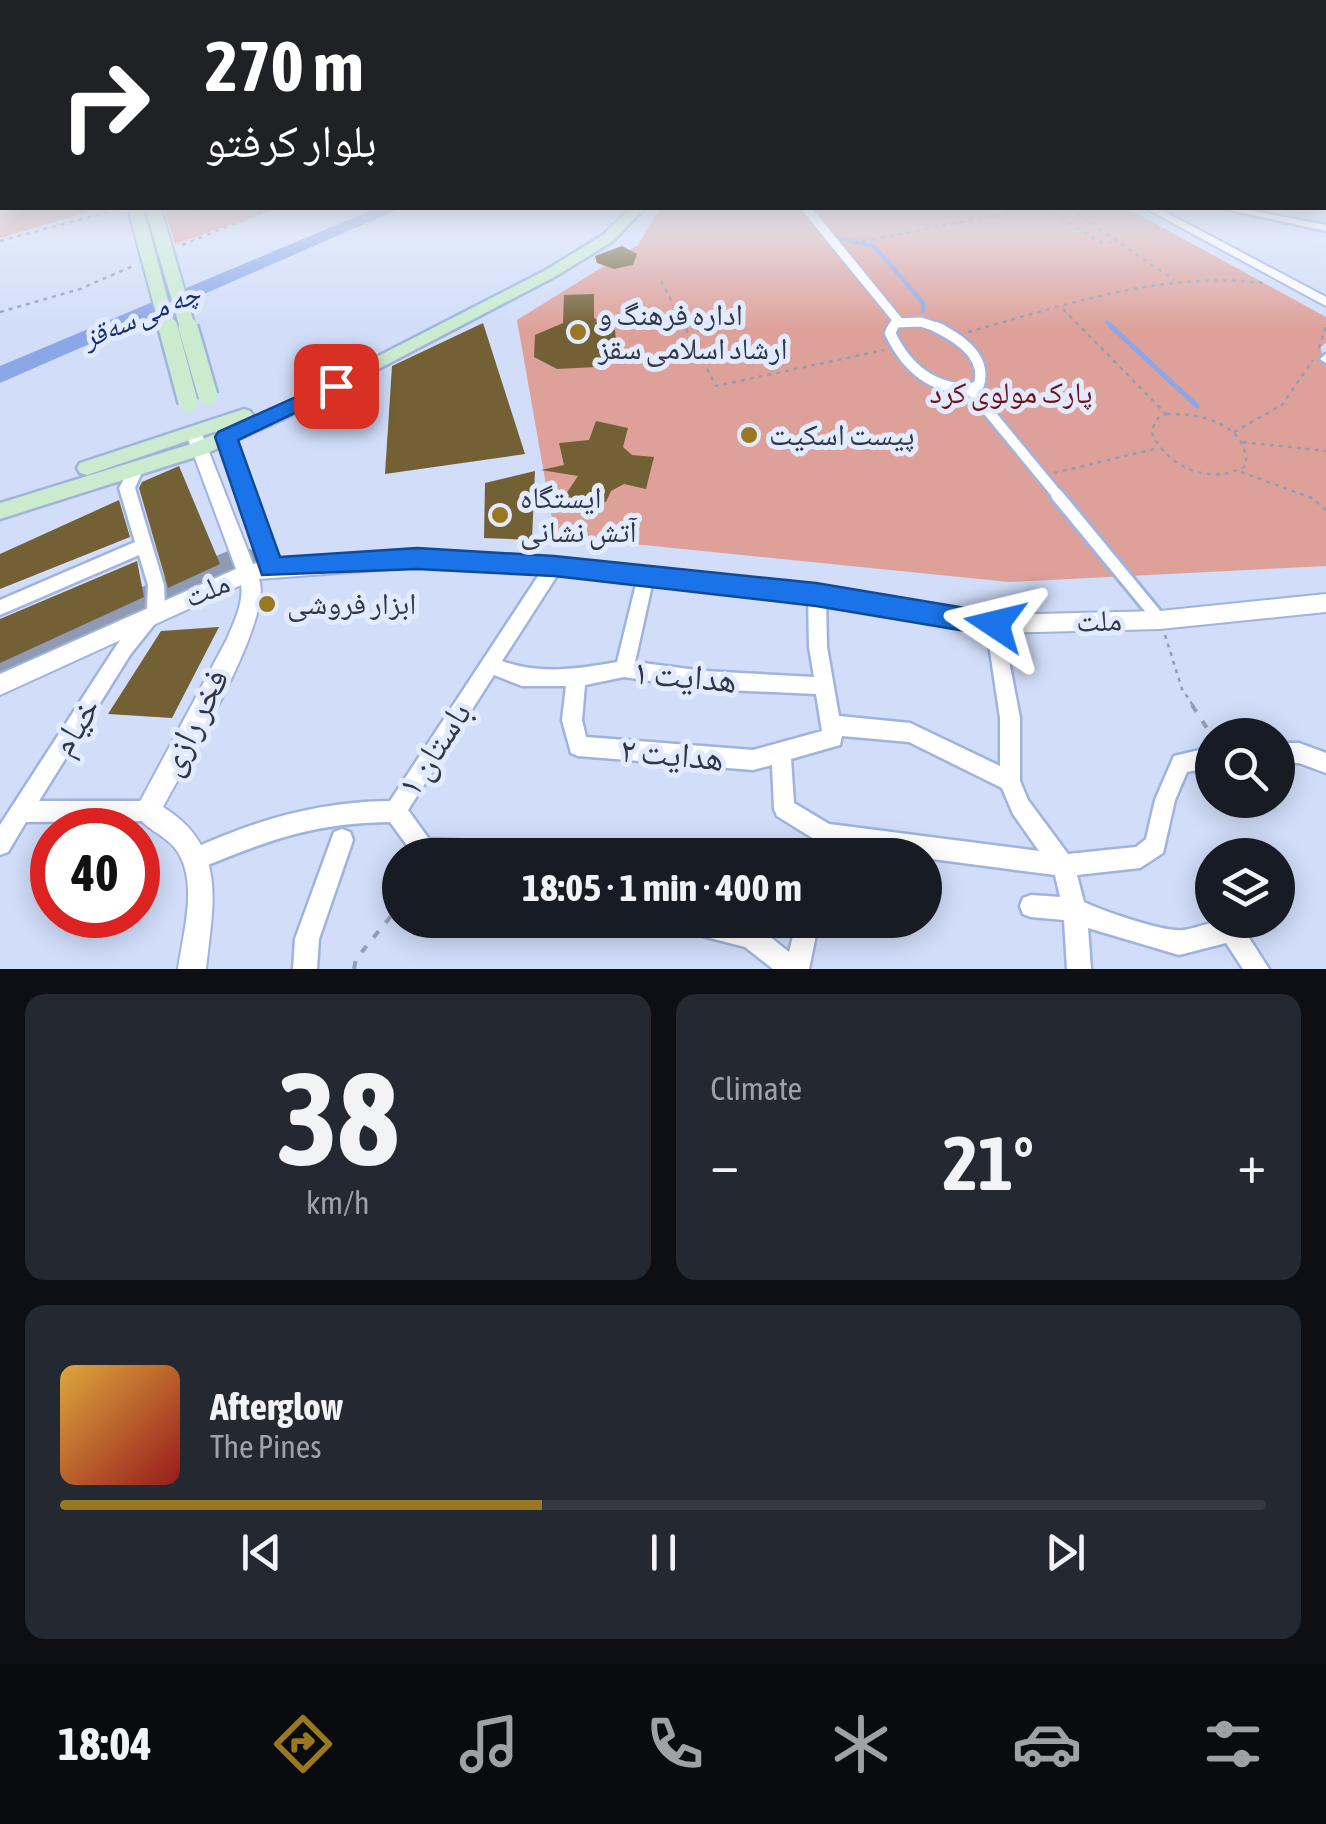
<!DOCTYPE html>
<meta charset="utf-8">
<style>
:root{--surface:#171b24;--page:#242831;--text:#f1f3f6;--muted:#9ea1a6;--line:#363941;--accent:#9a7822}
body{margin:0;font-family:"Asap Condensed","Noto Naskh Arabic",sans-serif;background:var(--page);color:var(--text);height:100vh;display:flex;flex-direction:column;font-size:38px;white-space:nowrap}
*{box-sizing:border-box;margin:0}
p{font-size:32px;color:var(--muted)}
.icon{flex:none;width:55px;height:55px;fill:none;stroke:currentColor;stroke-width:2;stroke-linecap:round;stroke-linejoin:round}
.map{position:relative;height:969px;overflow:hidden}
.sheet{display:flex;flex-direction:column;gap:25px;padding:25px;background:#0d0f14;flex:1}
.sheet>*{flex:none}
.top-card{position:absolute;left:0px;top:0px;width:1328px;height:210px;box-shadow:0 5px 25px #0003;background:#202124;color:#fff;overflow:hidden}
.fabs{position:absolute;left:1195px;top:718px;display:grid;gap:20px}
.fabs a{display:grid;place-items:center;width:100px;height:100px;border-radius:50%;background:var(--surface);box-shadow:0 5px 25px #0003;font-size:50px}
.speed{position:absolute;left:30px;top:808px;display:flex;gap:20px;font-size:50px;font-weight:700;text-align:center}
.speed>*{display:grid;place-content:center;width:130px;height:130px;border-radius:50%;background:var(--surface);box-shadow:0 5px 25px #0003;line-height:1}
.speed .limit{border:15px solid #d22;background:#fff;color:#111}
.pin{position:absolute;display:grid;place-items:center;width:85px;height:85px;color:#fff;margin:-42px;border-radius:20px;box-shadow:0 5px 15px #0006}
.me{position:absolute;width:110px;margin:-55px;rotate:280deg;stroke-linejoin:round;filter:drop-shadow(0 0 8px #0008)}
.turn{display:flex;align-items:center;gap:35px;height:210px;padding:0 40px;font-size:45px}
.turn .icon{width:130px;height:130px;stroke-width:2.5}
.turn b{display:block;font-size:70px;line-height:85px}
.big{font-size:75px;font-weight:700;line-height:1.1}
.sheet .tile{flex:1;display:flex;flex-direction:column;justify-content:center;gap:15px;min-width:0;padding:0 35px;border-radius:20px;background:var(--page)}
.sheet .dial{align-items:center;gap:0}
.dial b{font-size:130px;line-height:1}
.song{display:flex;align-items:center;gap:30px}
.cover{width:120px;height:120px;border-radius:15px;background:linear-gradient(135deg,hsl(40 70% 55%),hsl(0 70% 35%))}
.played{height:10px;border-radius:5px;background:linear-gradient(90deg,var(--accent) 40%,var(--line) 40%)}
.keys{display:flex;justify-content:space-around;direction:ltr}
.heat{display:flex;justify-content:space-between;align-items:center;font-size:55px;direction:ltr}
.sheet .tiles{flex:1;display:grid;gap:25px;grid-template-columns:1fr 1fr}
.tile:last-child{grid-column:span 2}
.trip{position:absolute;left:382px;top:838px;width:560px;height:100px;border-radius:50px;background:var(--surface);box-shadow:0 5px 25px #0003;font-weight:700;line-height:100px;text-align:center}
.menu{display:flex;height:160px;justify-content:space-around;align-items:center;background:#090b0e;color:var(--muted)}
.menu .icon{width:70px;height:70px}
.menu .selected{color:var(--accent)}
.menu b{font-size:45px;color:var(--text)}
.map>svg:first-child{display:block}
</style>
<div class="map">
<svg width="1326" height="969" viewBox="0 0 1326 969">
<rect width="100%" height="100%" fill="#d1ddf9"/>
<g fill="#dea19a">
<polygon points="0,194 2,208 98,209 0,238"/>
<polygon points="164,208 278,208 175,244"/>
<polygon points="660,208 1127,208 1326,317 1326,343 1320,347 1326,363 1326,566 1009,582 555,536 517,320 638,245"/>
</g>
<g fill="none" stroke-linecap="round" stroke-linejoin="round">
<g stroke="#8ba7e8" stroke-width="4">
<polyline points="833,237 874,246 923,303 923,311"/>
<polyline points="1107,322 1115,329"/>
</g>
<polyline stroke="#8ba7e8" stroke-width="5" points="1112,327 1197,406"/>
<polygon fill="#8ba7e8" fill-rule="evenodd" points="377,208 401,208 0,383 0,366"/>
<polygon fill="#909ab2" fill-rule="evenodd" points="240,546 256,551 263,565 256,579 0,695 0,646"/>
</g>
<g fill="#736034">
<polygon points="622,246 637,254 633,265 614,269 597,263 595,256"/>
<polygon points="594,294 594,318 615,330 617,355 596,367 557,369 534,357 535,335 563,323 564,295"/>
<polygon points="483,323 525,454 385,474 392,366"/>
<polygon points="596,421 628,428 623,447 632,455 654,457 646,489 624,484 611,491 606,502 562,500 578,476 541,470 564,465 559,443 589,440"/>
<polygon points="179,466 220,564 168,588 139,488 142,482"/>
<polygon points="535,471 532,540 484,538 485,483"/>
<polygon points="119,500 130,537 0,589 0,554"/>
<polygon points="137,561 144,597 0,663 0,619"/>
<polygon points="219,627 172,718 108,714 161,631"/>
</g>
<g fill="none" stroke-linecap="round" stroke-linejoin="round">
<g stroke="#9fb3de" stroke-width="12">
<g id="pedestrian-far2">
<polyline points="806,208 899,322"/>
<polyline points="892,329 895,323 921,322 942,329"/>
</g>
</g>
<g stroke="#9fb3de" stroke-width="15">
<g id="pedestrian-far1">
<path d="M893,327L890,333C906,367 931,389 970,389"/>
<path d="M936,327C959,338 987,357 979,385L970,389"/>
<polyline points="970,389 1059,497"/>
</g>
</g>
<g stroke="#9fb3de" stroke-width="18">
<polyline id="pedestrian" points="1057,495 1160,620"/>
</g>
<g stroke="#9fb3de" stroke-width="5">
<g id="minor">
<polygon points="1220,208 1238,208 1326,225 1326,231"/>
<polygon points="1326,354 1326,363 1320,359"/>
<polygon points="136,465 143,470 135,488 164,585 165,611 130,655 39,801 147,801 154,804 157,811 154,818 147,821 26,822 8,852 0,855 0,825 118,643 147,609 148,585 139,555 0,615 0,600 135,542 119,488 131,466"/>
<path d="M554,559L560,561L562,566L560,571L502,661C539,675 578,669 617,662L638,576L640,571L646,569L652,571L654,576L635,662L704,671L814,677L809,647L808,595L811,590L817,588L823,590L826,595L827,647L839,716L910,723L1000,766V718L986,624L989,619L995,616L1001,619L1020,718V781L1028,800L1068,854L1136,847L1146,839L1155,800L1174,756L1212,747V767L1187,772L1175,800L1163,853L1140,868L1077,875L1084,902C1103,911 1165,933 1184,930C1203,927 1220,917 1239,922L1269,969H1243L1226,943L1179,955L1088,928L1091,969H1067L1064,920L1031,917L1023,914L1020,906L1023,898L1031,895L1060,897L1055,875L925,858V855H901L834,846L832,855H810L814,839L777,816L774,809L772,765L753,770L578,756L571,753L562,720L566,686H522L494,675L408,810L429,839L545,844L553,847L556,855H414L390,822C312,823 269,840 198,869L190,866L187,858L190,850C257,820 315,802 390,801L548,561ZM624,677L704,689L816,694L822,731L753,750L586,737L582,720L585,685ZM842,736L909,742L1002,788L1013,814L1039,851L829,824L794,803L791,759L840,745Z"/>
<polygon points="1278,743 1299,743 1326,753 1326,773 1299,763 1278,763"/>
<polygon points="342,829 350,832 353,840 319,939 317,969 293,969 295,939 334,832"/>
<path d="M672,920C699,920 730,916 755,927C767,933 778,944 789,952L797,920H819L809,969H773L745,947L683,931L675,928Z"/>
</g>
</g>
<g stroke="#9fb3de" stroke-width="4">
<g id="tertiary">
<polygon points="1145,208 1158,208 1326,297 1326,306"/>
<path d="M221,418L229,424L278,560L417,551L554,558L817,587L995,615L1160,611L1326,594V612L1160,629L995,633L817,603L554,574L417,567L259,579C274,619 185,765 163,807C228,847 213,904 206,969H178C183,933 200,878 174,847C163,834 141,827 135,811L227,639C234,622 244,602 241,585L0,695V674L236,569L186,434L188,430H200L202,434L253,564L260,563L213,424Z"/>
</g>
</g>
<g stroke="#9fb3de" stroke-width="5">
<polygon id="secondary" points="631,208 645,208 613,241 556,276 281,420 205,454 0,519 0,503 191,444 246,421 87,475 80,473 77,468 80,463 244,409 250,411 253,415 251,419 269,412 546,270 603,235"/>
</g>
<g stroke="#939eb6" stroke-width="2.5" stroke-dasharray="4 5" stroke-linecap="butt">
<polyline points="179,208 188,212 231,208"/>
<polyline points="1046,208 1099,242 1117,242"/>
<polyline points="1069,208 1174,280"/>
<polyline points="0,241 119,209"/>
<polyline points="854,243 1034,208"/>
<polyline points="182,245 273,208"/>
<polyline points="661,281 716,386 884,350"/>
<polyline points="1063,309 1166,414"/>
<polyline points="0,312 80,289 133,266"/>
<path d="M968,332C1066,305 1161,271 1263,283"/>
<polyline points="1319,348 1326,326"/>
<path d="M1167,414C1201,413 1249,424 1246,466C1210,486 1167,468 1151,431L1158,418Z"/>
<polyline points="1234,432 1282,405 1313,360"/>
<polyline points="1243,442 1326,451"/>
<polyline points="1241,472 1312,498 1326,510"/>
<polyline points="1054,473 1158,448"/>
<polyline points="1165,635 1182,689 1194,707"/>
</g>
<g stroke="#939eb6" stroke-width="4" stroke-dasharray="8 11" stroke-linecap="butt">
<polyline points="1192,705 1212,736"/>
<polyline points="354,969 356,959 400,905"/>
</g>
<use href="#pedestrian-far2" stroke="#fff" stroke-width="9"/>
<use href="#pedestrian-far1" stroke="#fff" stroke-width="10"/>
<use href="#pedestrian" stroke="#fff" stroke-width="12"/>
<use href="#minor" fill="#fff" fill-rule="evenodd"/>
<use href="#tertiary" fill="#fff" fill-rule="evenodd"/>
<use href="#secondary" fill="#caebce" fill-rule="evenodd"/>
<g stroke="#9fb3de" stroke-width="19" stroke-linecap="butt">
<g id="secondary-bridge-far1">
<polyline points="153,208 188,329"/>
<polyline points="136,210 168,329"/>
</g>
</g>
<g stroke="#9fb3de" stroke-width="24" stroke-linecap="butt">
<g id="secondary-bridge">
<polyline points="168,327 188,402"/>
<polyline points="188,327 208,396"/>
</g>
</g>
<use href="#secondary-bridge-far1" stroke="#caebce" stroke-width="15"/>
<use href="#secondary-bridge" stroke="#caebce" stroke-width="19"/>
</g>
<linearGradient id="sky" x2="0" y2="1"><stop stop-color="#83afe8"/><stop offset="0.59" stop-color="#eaf0fc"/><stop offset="1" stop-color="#eaf0fc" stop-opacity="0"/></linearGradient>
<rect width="1326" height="329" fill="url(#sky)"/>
<polygon fill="#1a73e8" stroke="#114b97" stroke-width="2.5" points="336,379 343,381 343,390 238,440 280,557 417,548 554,556 816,583 995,613 1004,616 1008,624 1004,633 995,636 816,606 554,576 417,569 262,575 215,437 218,432"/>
<g fill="#9a7822" stroke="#e2ebfd" stroke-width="4">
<circle cx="578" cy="332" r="10"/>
<circle cx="749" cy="435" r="10"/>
<circle cx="500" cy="515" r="10"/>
<circle cx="267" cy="604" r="10"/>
</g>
<g text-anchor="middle" stroke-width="10" stroke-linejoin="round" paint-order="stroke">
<g font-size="28" font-style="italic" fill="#152c76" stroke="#e2ebfd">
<text transform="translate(141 315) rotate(-23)" y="10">چە می سەقز</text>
</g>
<g font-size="30" fill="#2f3748" stroke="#e2ebfd" text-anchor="start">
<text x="598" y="325">اداره فرهنگ و<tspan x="598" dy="34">ارشاد اسلامی سقز</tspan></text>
<text x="769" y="445">پیست اسکیت</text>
<text x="520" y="508">ایستگاه<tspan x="520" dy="34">آتش نشانی</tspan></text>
<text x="287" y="614">ابزار فروشی</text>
</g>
<g font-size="30" fill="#721214" stroke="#e2ebfd">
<text x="1011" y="403">پارک مولوی کرد</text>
</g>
<g font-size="30" fill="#2f3748" stroke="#e2ebfd">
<text transform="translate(207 590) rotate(-23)" y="10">ملت</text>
<text transform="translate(1099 621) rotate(-2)" y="10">ملت</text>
</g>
<g font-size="35" fill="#2f3748" stroke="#e2ebfd">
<text transform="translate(685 676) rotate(5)" y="12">هدایت ۱</text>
<text transform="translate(193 722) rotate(-63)" y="12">فخر رازی</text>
<text transform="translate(75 726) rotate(-58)" y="12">خیام</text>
<text transform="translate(434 749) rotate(-57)" y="12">باستان ۱</text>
<text transform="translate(672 754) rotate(5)" y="12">هدایت ۲</text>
</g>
</g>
</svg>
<div class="fabs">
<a><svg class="icon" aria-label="search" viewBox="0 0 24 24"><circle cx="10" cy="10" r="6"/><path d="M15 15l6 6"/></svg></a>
<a><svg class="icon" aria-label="layers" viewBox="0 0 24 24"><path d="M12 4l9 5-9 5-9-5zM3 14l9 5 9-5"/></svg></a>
</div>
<div class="speed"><div class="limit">40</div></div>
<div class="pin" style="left:336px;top:386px;background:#d93025"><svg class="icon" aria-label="arrive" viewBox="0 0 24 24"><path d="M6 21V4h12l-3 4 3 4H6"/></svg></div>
<svg class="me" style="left:995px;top:624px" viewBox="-20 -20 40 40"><path d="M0-17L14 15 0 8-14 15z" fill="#1a73e8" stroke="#fff" stroke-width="4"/></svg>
<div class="trip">18:05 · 1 min · 400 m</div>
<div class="top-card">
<div class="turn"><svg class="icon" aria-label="right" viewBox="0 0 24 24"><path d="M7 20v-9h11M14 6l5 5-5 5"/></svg><div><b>270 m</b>بلوار کرفتو</div></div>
</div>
</div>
<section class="sheet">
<div class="tiles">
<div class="tile dial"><b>38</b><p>km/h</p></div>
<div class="tile"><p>Climate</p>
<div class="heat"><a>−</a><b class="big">21°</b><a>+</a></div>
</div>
<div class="tile">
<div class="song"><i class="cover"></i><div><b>Afterglow</b><p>The Pines</p></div></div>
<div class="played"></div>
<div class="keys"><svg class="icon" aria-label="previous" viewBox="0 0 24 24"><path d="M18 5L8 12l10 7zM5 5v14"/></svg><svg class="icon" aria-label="pause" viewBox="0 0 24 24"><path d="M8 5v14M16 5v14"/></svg><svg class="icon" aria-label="next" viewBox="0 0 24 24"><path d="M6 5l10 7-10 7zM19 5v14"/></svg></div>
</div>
</div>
</section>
<nav class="menu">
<b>18:04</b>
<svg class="icon selected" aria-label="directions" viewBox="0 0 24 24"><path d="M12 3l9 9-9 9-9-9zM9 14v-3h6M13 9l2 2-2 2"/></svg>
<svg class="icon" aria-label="music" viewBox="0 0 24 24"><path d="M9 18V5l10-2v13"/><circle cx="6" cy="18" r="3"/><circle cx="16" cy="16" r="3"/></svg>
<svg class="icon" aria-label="phone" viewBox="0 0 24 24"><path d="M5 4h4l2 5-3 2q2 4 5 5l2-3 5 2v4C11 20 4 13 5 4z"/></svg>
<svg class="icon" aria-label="climate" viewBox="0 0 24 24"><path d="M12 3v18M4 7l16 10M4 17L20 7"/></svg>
<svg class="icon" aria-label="car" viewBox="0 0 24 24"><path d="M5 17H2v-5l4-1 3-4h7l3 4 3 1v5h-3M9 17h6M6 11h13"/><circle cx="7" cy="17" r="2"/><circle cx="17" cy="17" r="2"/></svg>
<svg class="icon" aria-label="filters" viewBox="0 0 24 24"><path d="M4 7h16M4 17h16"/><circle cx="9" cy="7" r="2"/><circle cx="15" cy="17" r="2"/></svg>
</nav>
